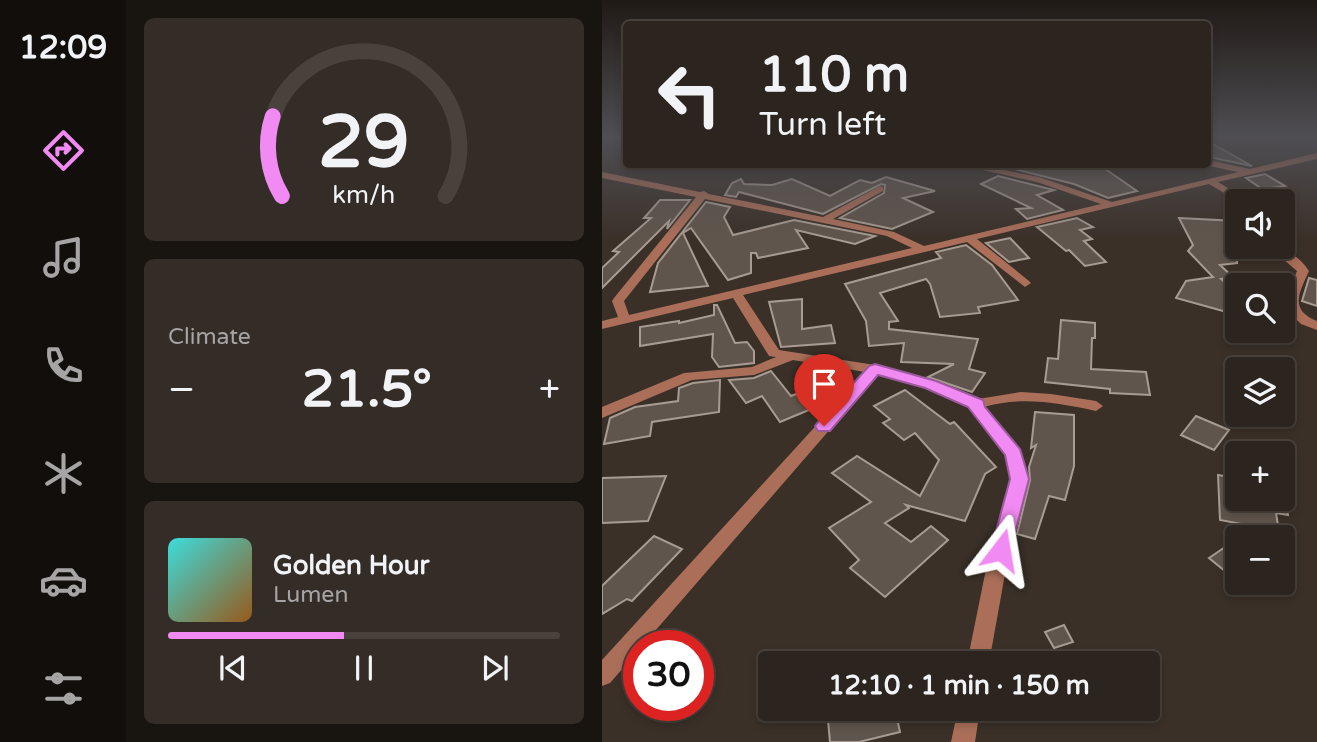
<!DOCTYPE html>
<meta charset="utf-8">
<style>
:root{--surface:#2c241e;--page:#342c27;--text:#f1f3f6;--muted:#a6a4a4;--line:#48413c;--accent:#f28af3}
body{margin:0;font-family:"Varela Round",sans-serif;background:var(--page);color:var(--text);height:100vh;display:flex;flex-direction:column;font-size:26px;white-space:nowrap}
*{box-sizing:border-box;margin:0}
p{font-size:23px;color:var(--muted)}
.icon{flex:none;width:38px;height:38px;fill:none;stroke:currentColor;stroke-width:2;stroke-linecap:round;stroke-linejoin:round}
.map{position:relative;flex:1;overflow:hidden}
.side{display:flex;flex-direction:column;gap:18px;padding:18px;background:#181410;width:476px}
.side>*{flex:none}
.guide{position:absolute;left:21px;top:21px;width:588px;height:147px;border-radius:7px;box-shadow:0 4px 10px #0003,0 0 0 2px var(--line);background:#2c241e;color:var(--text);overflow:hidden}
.buttons{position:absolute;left:623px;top:189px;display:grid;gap:14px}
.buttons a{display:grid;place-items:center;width:70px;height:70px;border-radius:7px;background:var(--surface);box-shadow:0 4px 10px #0003,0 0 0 2px var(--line);font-size:35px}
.speed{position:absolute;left:21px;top:630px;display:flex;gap:14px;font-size:35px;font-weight:700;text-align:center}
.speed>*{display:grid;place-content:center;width:91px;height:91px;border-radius:50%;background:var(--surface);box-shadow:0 4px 10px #0003,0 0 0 2px var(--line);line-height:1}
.speed .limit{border:10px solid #d22;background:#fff;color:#111}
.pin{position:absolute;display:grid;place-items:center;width:60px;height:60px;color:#fff;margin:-72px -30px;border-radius:50% 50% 50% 0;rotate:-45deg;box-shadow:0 0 7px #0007}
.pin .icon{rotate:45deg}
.me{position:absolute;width:77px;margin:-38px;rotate:14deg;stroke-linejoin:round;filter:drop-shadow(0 0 5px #0008)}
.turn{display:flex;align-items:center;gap:24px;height:147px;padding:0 21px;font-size:32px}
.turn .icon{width:91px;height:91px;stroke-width:2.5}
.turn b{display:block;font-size:49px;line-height:60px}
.big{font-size:52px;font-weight:800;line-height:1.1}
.side .tile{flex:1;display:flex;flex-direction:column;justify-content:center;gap:10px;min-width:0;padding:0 24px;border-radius:10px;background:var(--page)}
.side .dial{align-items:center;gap:0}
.dial svg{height:182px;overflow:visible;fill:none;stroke:var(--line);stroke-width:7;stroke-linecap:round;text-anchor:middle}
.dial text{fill:var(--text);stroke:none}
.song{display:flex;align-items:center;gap:21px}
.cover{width:84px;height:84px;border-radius:10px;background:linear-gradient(135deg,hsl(180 70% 55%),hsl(30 70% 35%))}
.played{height:7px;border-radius:4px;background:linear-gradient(90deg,var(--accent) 45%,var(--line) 45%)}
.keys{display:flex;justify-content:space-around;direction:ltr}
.heat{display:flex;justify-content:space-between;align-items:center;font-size:38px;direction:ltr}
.trip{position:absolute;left:156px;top:651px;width:402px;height:70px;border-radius:7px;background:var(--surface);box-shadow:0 4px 10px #0003,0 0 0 2px var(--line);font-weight:800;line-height:70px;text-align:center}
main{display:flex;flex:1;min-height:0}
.tab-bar{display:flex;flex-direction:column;width:126px;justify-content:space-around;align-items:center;background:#120e0c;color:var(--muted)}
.tab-bar .icon{width:49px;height:49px}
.tab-bar .selected{color:var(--accent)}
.tab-bar b{font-size:32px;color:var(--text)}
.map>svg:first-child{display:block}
</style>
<main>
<nav class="tab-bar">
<b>12:09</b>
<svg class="icon selected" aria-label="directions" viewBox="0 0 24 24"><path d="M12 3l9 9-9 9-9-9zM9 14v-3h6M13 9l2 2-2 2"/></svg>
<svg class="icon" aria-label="music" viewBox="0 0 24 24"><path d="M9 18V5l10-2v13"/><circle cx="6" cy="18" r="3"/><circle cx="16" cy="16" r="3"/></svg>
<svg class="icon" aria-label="phone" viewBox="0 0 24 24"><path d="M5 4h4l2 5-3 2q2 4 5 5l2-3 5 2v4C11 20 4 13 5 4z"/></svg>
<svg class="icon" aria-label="climate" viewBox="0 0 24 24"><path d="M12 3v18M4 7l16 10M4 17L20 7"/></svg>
<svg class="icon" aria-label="car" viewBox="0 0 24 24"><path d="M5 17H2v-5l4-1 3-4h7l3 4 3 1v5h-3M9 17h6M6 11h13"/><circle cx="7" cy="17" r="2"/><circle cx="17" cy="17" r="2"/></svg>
<svg class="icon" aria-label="filters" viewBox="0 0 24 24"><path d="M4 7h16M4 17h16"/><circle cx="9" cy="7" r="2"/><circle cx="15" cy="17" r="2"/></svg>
</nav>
<section class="side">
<div class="tile dial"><svg viewBox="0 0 100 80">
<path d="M14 69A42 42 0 1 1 86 69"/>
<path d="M14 69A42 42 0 0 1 10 34" stroke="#f28af3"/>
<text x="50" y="56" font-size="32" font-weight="700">29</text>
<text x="50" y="72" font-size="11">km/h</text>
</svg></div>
<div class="tile"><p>Climate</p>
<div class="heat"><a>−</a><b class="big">21.5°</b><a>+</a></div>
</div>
<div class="tile">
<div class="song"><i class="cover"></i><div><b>Golden Hour</b><p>Lumen</p></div></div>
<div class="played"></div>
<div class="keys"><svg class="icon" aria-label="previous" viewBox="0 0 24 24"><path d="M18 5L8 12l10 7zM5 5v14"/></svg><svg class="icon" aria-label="pause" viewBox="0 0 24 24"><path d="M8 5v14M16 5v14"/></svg><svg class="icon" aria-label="next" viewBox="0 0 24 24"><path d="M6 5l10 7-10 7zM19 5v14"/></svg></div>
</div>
</section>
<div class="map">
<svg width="715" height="742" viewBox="0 0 715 742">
<rect width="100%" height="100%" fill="#3a3028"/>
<g fill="#60554c" stroke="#a89c92" stroke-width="2">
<polygon points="611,144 650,166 612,158 606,155"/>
<polygon points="464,164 496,164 535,191 506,198 472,184 412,169 420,166 445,169"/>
<polygon points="663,174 683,186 660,189 644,178"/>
<polygon points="396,176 452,190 435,195 461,210 425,219 414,209 429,208 379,184"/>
<polygon points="284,177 333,191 301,198 331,212 290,229 238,218 282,193 283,185 279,184 221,214 137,192 134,197 123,195 130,183 139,179 142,184 170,185 190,179 228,196 258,180 270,183"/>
<polygon points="58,200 88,200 65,229 67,221 0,288 0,268 17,252 11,251 49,218 42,218"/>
<polygon points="104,202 128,207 122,217 131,235 192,220 273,236 253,244 194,230 206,248 156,258 154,253 149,253 149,273 126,280 89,228 81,233 106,286 48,292 56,263"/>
<polygon points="475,218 491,227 478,230 490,239 482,241 504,262 483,266 467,250 464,251 435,227"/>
<polygon points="577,218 635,221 635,263 618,265 631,277 619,279 635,294 635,312 621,311 574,298 584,281 611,277 586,251 591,245"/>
<polygon points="408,238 427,258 407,262 384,243"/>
<polygon points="364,245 390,265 416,300 376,307 378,313 338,317 328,284 324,279 278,293 296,321 287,322 287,329 376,339 367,369 383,373 370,392 326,377 352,364 299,362 302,343 267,346 264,321 243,284 339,258 334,252"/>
<polygon points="707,278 715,280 715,306 700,301"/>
<polygon points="200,299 200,329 229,325 233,343 179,347 167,302"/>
<polygon points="112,305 115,305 133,343 145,342 152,351 152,363 117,367 110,357 111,334 38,346 38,327 77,321 77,323 112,315"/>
<polygon points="459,320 493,323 493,338 490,338 489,369 544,372 548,395 508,393 508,389 443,382 446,358 456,359"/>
<polygon points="169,371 189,396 202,391 214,407 178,422 160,396 144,403 127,380 152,378"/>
<polygon points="118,380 117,412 50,422 48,436 2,444 8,418 33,407 76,401 77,388 91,383"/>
<polygon points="303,390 348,424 352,422 394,467 383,474 363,521 304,505 307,508 283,523 309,542 329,526 346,540 283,597 248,568 257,560 227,528 269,502 230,473 255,456 318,496 337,460 313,433 302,440 281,423 288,419 272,406"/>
<polygon points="433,412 472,415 472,466 463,500 447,496 433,539 415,534 428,480 427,467 434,445 429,448"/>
<polygon points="594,416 627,430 612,450 579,435"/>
<polygon points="616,475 635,478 635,499 684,499 686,515 674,513 677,531 618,520"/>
<polygon points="64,476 46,521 0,523 0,478"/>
<polygon points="52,536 80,549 30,601 25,599 0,614 0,586"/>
<polygon points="635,539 635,581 607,558"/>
<polygon points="462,625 471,642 452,648 443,632"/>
<polygon points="225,709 293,709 298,732 257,742 228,742"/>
</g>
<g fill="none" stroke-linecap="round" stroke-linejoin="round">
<g fill="#ab6f59" fill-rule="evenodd">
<rect x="0" y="137" width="24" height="2"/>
<path d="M715,153V159L616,182L647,201H636L607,184L375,239L427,281L429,283L423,287L365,242L141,295L177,350L273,365L333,382L376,399L419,392L449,394L494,401L501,406L494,411C457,403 419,396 382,407L420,453L425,479L403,574L387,663H365L383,574L409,479L404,454L368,406L323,388L276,374L40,646H37V650L8,683L0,686V660L263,372L191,360L152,375L90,380L0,418V407L82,373L150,367L174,357L167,356L131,298L0,329V321L16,317L10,301L12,298L94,197L0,178V172L98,192L102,191L107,194L221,217L278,186L281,187V191L231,219L292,232L322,246L499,204L435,182L353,164H372L437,177L510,202L636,172L603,165L606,164V160L648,169ZM103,199L285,236L310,248L27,315L22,301Z"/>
<path d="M667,247C683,247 698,257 707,271C697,293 687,310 715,321V330L699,324L686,311L684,298L695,271Z"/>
<polygon points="356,709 378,709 373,742 349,742"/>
</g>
</g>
<linearGradient id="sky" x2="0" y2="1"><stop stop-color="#201a16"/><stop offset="0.57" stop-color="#4f4e53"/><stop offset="1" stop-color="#4f4e53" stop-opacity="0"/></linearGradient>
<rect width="715" height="240" fill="url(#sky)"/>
<polygon fill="#f28af3" stroke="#9d5a9e" stroke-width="2" points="273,364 334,381 381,400 383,407 418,449 427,479 407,556 399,559 392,556 389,550 408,479 403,455 366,407 323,388 276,375 228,431 216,431 213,426 216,422 267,366"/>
</svg>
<div class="buttons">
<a><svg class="icon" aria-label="sound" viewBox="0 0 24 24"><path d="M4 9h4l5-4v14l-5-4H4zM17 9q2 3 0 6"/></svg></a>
<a><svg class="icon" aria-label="search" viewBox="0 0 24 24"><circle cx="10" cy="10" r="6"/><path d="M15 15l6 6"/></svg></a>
<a><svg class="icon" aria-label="layers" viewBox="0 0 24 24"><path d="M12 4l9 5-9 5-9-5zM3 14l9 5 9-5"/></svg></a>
<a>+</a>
<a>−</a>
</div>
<div class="speed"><div class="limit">30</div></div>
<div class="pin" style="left:222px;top:426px;background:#d93025"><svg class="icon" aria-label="arrive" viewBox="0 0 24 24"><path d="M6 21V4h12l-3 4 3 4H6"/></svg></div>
<svg class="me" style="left:399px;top:550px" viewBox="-20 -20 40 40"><path d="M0-17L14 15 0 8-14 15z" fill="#f28af3" stroke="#fff" stroke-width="4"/></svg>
<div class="trip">12:10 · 1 min · 150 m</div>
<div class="guide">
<div class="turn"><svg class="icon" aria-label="left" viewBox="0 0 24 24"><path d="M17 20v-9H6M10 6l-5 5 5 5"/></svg><div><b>110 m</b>Turn left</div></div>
</div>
</div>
</main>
